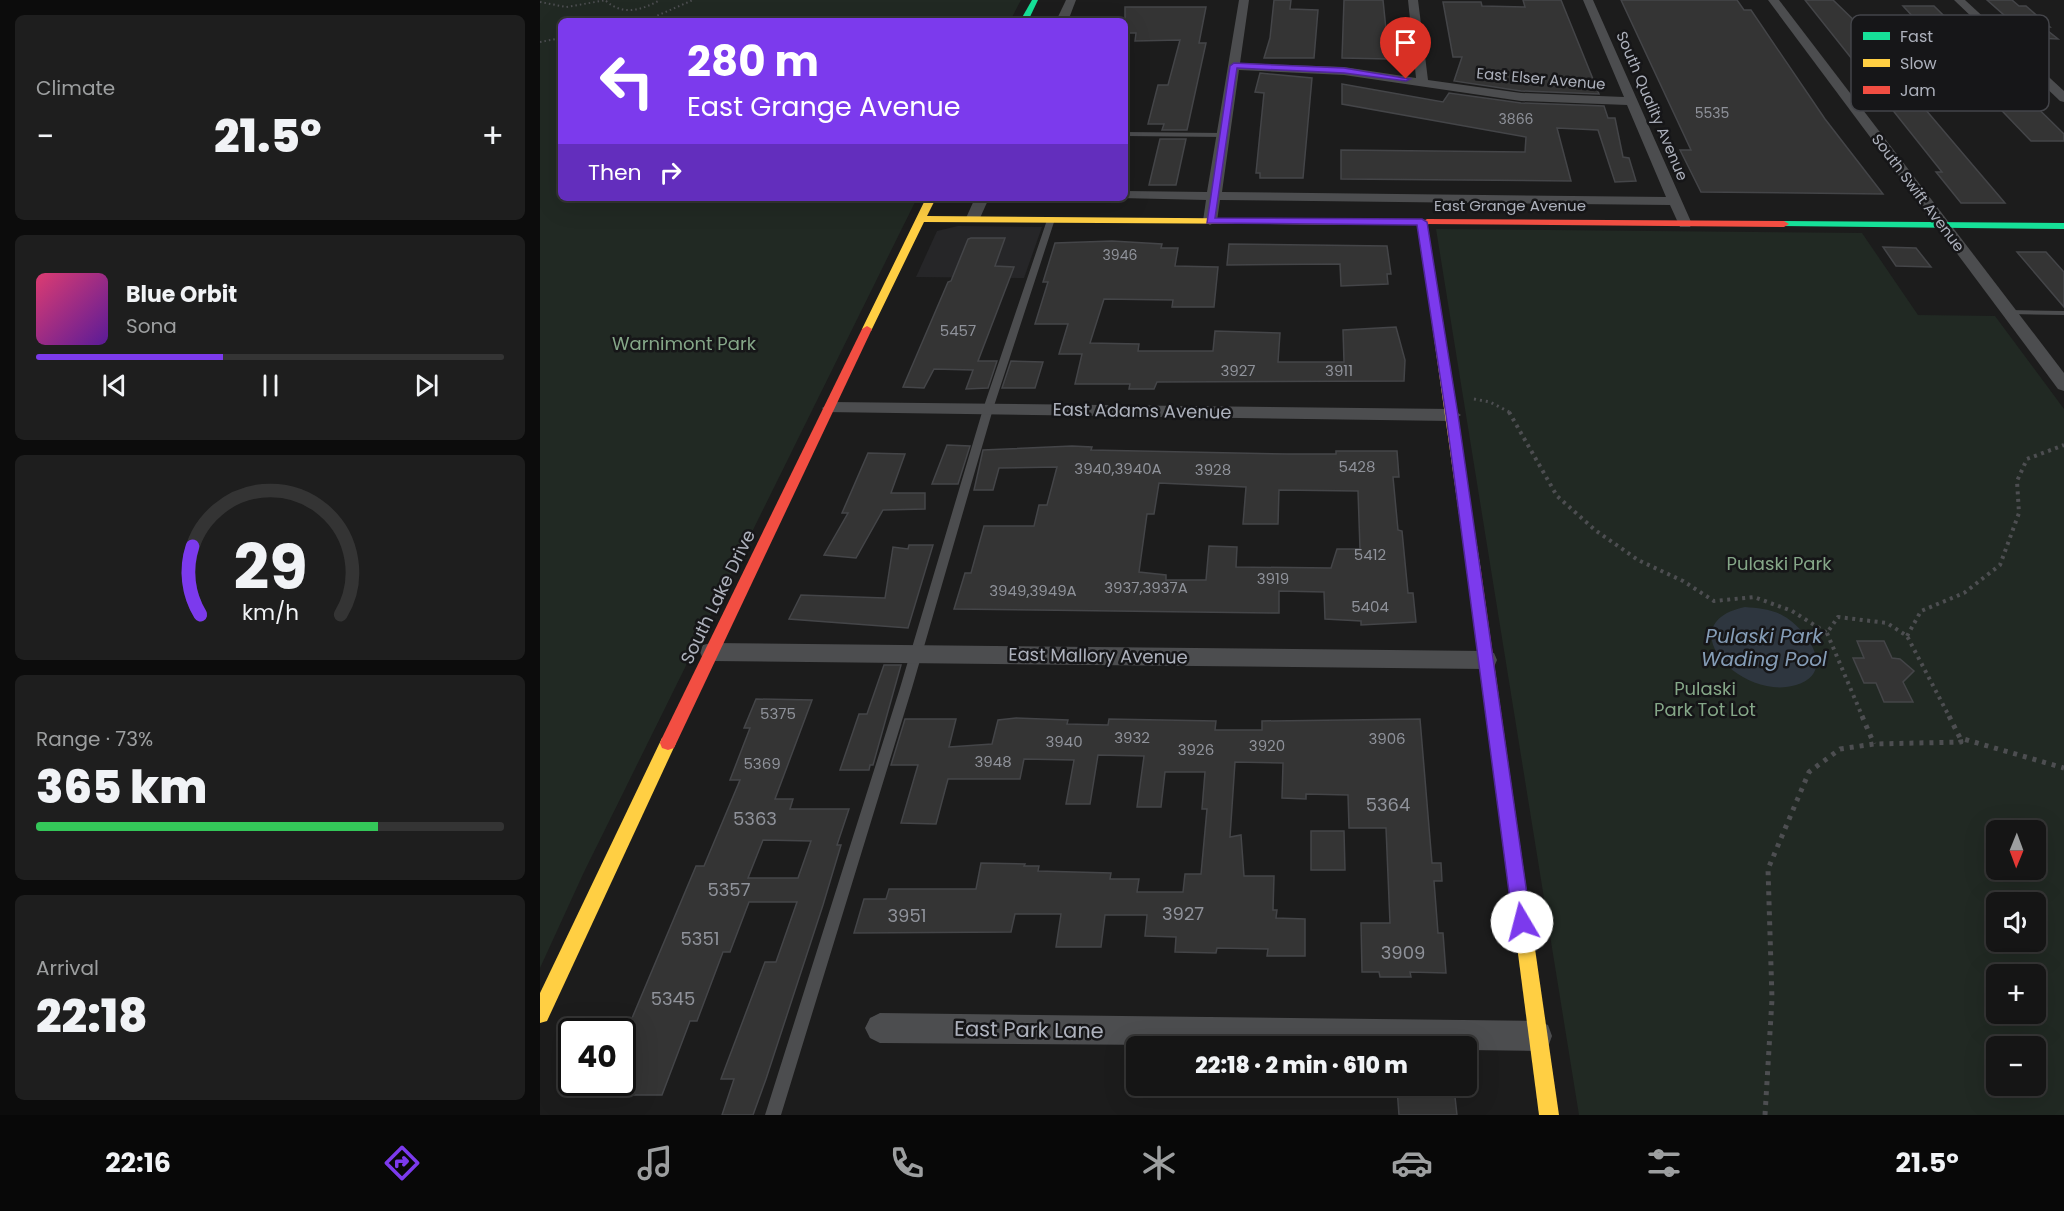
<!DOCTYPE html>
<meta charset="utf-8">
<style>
:root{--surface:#151515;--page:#1e1e1e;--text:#f1f3f6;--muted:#9d9fa0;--line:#343434;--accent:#7c3aed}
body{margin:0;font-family:Poppins,sans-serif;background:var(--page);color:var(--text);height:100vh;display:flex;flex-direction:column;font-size:22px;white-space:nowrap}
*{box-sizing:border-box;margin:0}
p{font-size:20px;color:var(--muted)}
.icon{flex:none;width:33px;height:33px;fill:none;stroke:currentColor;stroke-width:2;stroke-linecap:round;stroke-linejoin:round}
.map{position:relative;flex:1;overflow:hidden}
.panel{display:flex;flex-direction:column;gap:15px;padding:15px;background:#0c0c0c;width:540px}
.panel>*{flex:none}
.guide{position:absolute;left:18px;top:18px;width:570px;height:183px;border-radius:9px;box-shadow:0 6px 24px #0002,0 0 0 2px var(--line);background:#7c3aed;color:#fff;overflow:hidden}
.needle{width:39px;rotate:181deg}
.fabs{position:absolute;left:1446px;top:820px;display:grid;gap:12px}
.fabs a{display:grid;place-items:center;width:60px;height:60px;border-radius:9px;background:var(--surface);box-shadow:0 6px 24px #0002,0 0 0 2px var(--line);font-size:30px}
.speed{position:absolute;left:18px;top:1018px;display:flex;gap:12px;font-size:30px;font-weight:700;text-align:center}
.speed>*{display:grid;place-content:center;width:78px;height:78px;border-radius:50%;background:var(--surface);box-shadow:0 6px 24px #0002,0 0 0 2px var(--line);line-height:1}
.speed .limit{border:3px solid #111;border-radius:9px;background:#fff;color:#111}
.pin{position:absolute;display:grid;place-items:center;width:51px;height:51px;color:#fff;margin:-62px -26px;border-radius:50% 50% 50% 0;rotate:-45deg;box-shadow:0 0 6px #0007}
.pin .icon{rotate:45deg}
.me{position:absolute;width:66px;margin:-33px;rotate:352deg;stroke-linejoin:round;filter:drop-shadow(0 0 4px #0008)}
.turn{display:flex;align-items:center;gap:21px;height:126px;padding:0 30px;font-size:27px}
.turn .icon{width:78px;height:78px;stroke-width:2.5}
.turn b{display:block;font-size:42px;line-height:51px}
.then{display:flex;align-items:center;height:57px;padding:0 30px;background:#0003;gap:12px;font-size:22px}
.big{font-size:45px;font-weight:800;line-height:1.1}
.panel .card{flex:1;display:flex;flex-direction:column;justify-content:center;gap:9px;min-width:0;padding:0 21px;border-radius:9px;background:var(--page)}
.panel .dial{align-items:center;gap:0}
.dial svg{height:156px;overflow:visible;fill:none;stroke:var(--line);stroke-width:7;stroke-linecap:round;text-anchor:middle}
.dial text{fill:var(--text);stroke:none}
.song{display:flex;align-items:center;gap:18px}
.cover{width:72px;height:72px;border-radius:9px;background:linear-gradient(135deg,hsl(340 70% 55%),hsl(270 70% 35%))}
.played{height:6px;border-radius:3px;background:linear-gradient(90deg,var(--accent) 40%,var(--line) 40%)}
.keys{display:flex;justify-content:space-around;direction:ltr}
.heat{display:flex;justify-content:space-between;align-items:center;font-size:33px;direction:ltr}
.charge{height:9px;border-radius:4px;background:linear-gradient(90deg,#34c759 73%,var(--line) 0)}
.trip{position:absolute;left:586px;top:1036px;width:351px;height:60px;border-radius:9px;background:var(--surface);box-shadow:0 6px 24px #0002,0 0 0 2px var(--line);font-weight:800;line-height:60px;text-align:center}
.tab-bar{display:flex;height:96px;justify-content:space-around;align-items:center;background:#080808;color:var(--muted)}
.tab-bar .icon{width:42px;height:42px}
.tab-bar .on{color:var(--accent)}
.tab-bar b{font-size:27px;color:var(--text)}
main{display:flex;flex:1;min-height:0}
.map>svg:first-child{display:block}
</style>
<main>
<section class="panel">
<div class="card"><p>Climate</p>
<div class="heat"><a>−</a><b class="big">21.5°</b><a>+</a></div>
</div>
<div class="card">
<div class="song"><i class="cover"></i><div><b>Blue Orbit</b><p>Sona</p></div></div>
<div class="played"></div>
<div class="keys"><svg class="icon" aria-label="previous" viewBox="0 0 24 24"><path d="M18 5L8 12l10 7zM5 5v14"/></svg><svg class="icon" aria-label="pause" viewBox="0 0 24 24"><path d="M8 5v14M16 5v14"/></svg><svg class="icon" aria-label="next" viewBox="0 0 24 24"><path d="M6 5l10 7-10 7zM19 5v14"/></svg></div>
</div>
<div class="card dial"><svg viewBox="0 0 100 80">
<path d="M14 69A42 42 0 1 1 86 69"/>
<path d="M14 69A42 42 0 0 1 10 34" stroke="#7c3aed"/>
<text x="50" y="56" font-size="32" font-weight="700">29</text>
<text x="50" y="72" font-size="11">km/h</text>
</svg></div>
<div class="card"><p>Range · 73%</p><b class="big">365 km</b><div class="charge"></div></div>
<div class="card"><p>Arrival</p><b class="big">22:18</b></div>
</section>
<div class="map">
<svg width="1524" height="1115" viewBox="0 0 1524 1115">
<rect width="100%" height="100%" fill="#1c1c1c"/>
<polygon fill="#262628" points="418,226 502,227 484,278 376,277 397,231"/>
<g fill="#212923" fill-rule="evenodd">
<polygon points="0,0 481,0 470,21 21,21 21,198 377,198 44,872 0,968"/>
<path d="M896,229L1322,233L1378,315L1455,316L1524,409V1115H1039ZM1456,831H1496V870H1456ZM1456,903H1496V942H1456ZM1456,975H1496V1014H1456ZM1456,1047H1496V1086H1456Z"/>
</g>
<path fill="#2e363f" d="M1205,607C1217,608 1229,609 1240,614C1265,626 1299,672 1256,685C1200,702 1128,623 1205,607Z"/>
<g fill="#343434" stroke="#444548" stroke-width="1.5" fill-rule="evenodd">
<polygon points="734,0 751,0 750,9 778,10 774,58 724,58 730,38"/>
<polygon points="804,0 843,0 849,59 802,58"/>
<polygon points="983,0 1021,0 1059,94 981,91 914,81 922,57 913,57 903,2 941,2 942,6 985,7"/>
<polygon points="1081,0 1197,0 1204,10 1211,10 1285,119 1343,194 1161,192 1140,150 1151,150"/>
<polygon points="1265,0 1293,0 1322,28 1332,28 1352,50 1404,50 1363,6 1394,6 1524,134 1524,141 1491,141 1441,89 1368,89 1465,203 1421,203 1396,172 1402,172"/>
<polygon points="1447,0 1472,0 1479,6 1486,6 1510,27 1503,27 1518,39 1490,38"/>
<polygon points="585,7 666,7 659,43 666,43 647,130 622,130 624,124 608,124 618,85 628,85 640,40 595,41 596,33 585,33"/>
<polygon points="720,73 772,78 763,178 720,178 720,173 716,173 724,93 715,92"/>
<polygon points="802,84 903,102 909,93 981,103 1064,106 1068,118 1075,118 1083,157 1089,158 1096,181 1075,182 1058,130 1017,128 1031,181 801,179 801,150 985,152 986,137 802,104"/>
<polygon points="620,139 646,139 636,185 609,185"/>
<polygon points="431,238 465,238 455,266 474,267 438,361 457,361 448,388 426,389 433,370 394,369 384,388 363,387 408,282 411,281 428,239"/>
<polygon points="572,241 622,244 621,248 638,248 635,266 678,267 674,307 632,307 633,300 564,299 550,343 599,344 598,351 673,351 675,331 740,333 738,362 804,362 803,330 856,327 865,360 864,381 617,382 614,389 589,389 590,384 535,384 542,354 519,354 528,324 495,324 508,282 503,282 515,243"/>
<polygon points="689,244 847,246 851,274 847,274 848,284 801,286 800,264 687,265"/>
<polygon points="1343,247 1376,248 1391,267 1356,266"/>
<polygon points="1477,252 1506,252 1524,272 1524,307"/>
<polygon points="471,361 503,362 495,388 462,388"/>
<polygon points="407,445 430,446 418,484 392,484"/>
<path d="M532,446L552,447L551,450L748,454H796V451H857L859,477H853L858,530L862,531L868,593H873L876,622L821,625V621L785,619L784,592L739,591V613L414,609L425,573H431L444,526H494L499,505H507L517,467L459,468L453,490H434L443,450ZM619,483L706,487L703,524H738L739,490L818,491L820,549H797L791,568L696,567L697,547L669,546L666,580H626V575L599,572L607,514H614Z"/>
<polygon points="328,453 365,454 351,493 385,493 385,509 343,510 316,558 284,555 308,513 302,513"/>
<polygon points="369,545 393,545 368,628 249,619 261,595 345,598 353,547 368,549"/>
<polygon points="1317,641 1344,641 1352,658 1360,659 1374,671 1363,682 1373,702 1344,702 1336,683 1324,683 1313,658 1324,658"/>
<polygon points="344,665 361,665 333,765 330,765 329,770 300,770 319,714 327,714"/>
<path d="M216,699L272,700L235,799H253L250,809H309L297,845H301L283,905L226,1079L213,1115H182L194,1079H181L225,962H236L257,902H209L190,952H183L157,1021H150L122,1095H82V1042L156,866H164L200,780H190L210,728H204ZM223,840L271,841L258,878H208Z"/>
<polygon points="476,718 528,720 527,724 568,725 569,719 676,721 675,730 722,730 722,721 880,719 892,863 901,863 902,881 894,881 898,933 903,933 906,973 870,972 871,977 840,977 839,972 822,972 821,923 850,923 846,828 809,828 808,795 766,794 766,799 742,798 743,763 695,762 690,837 701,835 704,876 734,876 733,910 737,910 736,918 765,919 765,956 727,956 728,949 677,948 676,953 635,952 636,937 605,936 607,915 565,915 561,947 516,947 521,914 475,914 471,932 314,933 324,899 346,899 349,889 436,889 441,863 485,864 484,866 499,866 498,871 571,873 570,879 599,879 597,892 643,892 645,874 661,874 667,809 662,809 665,772 625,772 621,807 597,807 604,756 558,755 550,804 526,804 534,760 484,759 480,779 408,779 396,824 361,823 378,765 351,765 365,719 416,719 409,747 452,744 458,720"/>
<polygon points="771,831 804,831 805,870 771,870"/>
<polygon points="857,1088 914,1088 917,1115 859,1115"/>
</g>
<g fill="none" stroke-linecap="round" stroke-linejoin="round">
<g stroke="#4d4e51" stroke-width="2" stroke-dasharray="1.5 3" stroke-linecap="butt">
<path d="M66,1C83,16 102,10 120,0"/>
<polyline points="0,2 26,7 67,0"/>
<polyline points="105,21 153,0"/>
<polyline points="0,42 21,38"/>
</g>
<polyline stroke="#4d4e51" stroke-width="3" stroke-dasharray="2 4" stroke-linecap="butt" points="934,399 950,402 971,413"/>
<g stroke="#4d4e51" stroke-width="4" stroke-dasharray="3 4.5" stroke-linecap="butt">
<polyline points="969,412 1017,496 1055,530 1098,560 1143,581 1174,601 1214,597 1252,611 1287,633 1298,617 1347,623 1367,636 1410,718"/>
<polyline points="1287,633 1323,718"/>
<polyline points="1367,636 1381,611 1424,593 1460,565 1479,513 1477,481 1487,459 1524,445"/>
</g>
<g stroke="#4d4e51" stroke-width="5" stroke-dasharray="4 6" stroke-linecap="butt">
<polyline points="1322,716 1334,744"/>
<polyline points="1409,716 1420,738 1524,768"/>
<polyline points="1225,1115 1232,999 1228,869 1269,772 1300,749 1334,744 1421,742 1420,738"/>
</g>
<g fill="#4c4d4f" fill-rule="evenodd">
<polygon points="585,132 684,133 687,135 684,137 585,136"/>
<polygon points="508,217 515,219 453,409 372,688 241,1115 225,1115 360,688 443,409"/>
<polygon points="1466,310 1524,311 1524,315 1469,314 1466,314"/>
</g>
<g fill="#4c4d4f" fill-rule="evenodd">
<polygon points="526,0 536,0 528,21 516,21"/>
<path d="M699,0H709L700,63L804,67L876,78L868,0H878L888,80L981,93L1084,97L1043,0H1053L1152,224L1150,227H1140L1130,205L680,200L677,221L670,225L663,221L666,200L580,198H585V191L667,192ZM699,70L804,75L981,101L1087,105L1126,197L682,192Z"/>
<polygon points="1228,0 1239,0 1524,373 1524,391 1518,389"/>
<polygon points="1414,0 1425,0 1524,91 1524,102 1520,101"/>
<polygon points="435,198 449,198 440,218 433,222 426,218"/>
<polygon points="291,402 912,409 921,415 912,421 285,412 282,408"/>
<polygon points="171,643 946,651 954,653 957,660 954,667 946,669 171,661 163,659 160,652 163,645"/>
<polygon points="340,1013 997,1021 1008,1025 1012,1036 1008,1047 997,1051 927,1050 927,1047 340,1043 330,1038 325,1028 330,1018"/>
</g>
<g fill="#16e098" fill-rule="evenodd">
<polygon points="492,0 498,0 488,21 480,21"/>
<polygon points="1244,221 1524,223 1524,229 1241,226 1241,222"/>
</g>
<g fill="#ffcf43" fill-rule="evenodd">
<polygon points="386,198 396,198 387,216 890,220 892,222 887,225 941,571 939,575 929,575 927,571 878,225 384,222 332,329 331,331 323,331 322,329"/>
<polygon points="128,736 134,738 136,743 7,1021 0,1023 0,993 122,738"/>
<polygon points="970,823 976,825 978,831 1019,1115 999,1115 962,831 964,825"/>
</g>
<g fill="#f24e42" fill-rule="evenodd">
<polygon points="887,219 1244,221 1249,224 1244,227 884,224 882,222"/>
<polygon points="327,326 332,329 134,748 128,750 122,748 120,743 122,738 322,329"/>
<polygon points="934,566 939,567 941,571 978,831 976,837 970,839 964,837 962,831 927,571 929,567"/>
</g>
</g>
<polygon fill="#7c3aed" stroke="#51269a" stroke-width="1.5" points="694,63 804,68 870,79 866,81 804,73 697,68 675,218 882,219 887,222 918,415 991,922 988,929 982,931 975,929 973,922 906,415 877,225 667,223 690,66"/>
<g text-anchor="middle" stroke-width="5" stroke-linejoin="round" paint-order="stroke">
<g font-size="14" fill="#8f929a">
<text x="1172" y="118">5535</text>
<text x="976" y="124">3866</text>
<text x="580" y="260">3946</text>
</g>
<g font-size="15" fill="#adb1bc" stroke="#161618">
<text transform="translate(1001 79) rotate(5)" y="5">East Elser Avenue</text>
<text transform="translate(1112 106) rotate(67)" y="5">South Quality Avenue</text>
<text transform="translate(1378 193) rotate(53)" y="5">South Swift Avenue</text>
<text x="970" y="211">East Grange Avenue</text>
</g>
<g font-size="15" fill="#8f929a">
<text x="418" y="336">5457</text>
<text x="698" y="376">3927</text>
<text x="799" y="376">3911</text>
<text x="817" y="472">5428</text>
<text x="578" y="474">3940,3940A</text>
<text x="673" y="475">3928</text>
<text x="830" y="560">5412</text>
<text x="733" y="584">3919</text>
<text x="606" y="593">3937,3937A</text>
<text x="493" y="596">3949,3949A</text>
<text x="830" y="612">5404</text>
<text x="238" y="719">5375</text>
<text x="592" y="743">3932</text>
<text x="847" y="744">3906</text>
<text x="524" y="747">3940</text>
<text x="727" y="751">3920</text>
<text x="656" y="755">3926</text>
<text x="453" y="767">3948</text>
<text x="222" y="769">5369</text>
</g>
<g font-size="18" fill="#85a788" stroke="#161618">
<text x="144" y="350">Warnimont Park</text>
<text x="1239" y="570">Pulaski Park</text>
<text x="1165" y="695">Pulaski<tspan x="1165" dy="21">Park Tot Lot</tspan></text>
</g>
<g font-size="18" fill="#adb1bc" stroke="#161618">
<text transform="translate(602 411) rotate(1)" y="6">East Adams Avenue</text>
<text transform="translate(178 597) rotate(-64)" y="6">South Lake Drive</text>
<text transform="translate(558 656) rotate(1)" y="6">East Mallory Avenue</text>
</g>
<g font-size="18" fill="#8f929a">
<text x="848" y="811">5364</text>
<text x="215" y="825">5363</text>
<text x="189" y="896">5357</text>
<text x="643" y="920">3927</text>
<text x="367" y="922">3951</text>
<text x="160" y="945">5351</text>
<text x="863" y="959">3909</text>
<text x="133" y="1005">5345</text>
</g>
<g font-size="20" font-style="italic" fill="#859db7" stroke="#161618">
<text x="1224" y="643">Pulaski Park<tspan x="1224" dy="23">Wading Pool</tspan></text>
</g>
<g font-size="21" fill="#adb1bc" stroke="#161618">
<text transform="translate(489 1030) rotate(1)" y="7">East Park Lane</text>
</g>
</g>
<rect x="1311" y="15" width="198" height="96" rx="9" fill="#161618" stroke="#434449" stroke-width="1.5"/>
<rect x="1323" y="32" width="27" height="8" fill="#16e098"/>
<rect x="1323" y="59" width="27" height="8" fill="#ffcf43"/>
<rect x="1323" y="86" width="27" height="8" fill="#f24e42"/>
<g font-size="16" fill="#adb1bc">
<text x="1360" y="42">Fast</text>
<text x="1360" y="69">Slow</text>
<text x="1360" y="96">Jam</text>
</g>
</svg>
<div class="fabs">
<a><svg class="needle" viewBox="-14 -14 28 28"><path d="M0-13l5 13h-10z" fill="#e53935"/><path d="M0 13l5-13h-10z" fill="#9d9fa0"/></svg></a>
<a><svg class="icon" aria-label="sound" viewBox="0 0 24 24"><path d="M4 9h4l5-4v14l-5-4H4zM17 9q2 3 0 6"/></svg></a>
<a>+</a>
<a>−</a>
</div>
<div class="speed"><div class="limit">40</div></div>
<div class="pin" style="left:866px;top:79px;background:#d93025"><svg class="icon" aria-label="arrive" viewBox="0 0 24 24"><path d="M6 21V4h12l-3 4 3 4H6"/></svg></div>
<svg class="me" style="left:982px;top:922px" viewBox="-20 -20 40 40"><circle r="19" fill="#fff"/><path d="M0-13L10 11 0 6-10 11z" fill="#7c3aed"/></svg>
<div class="trip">22:18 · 2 min · 610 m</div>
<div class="guide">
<div class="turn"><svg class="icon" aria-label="left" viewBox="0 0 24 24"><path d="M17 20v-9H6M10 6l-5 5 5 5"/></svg><div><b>280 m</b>East Grange Avenue</div></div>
<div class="then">Then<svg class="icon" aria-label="right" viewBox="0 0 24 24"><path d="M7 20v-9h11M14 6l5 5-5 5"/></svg></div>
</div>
</div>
</main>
<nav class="tab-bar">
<b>22:16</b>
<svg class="icon on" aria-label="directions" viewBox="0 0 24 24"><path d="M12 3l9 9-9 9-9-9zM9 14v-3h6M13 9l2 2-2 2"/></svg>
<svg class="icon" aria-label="music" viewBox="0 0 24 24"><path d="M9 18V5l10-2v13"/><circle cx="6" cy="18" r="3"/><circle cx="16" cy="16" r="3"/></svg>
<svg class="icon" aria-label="phone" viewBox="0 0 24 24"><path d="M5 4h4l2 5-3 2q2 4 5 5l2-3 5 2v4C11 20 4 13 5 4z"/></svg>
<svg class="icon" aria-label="climate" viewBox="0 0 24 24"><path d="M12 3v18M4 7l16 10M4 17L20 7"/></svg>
<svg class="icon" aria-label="car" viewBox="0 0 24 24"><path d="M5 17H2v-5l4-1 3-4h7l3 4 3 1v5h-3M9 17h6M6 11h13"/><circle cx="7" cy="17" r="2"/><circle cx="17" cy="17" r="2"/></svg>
<svg class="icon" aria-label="filters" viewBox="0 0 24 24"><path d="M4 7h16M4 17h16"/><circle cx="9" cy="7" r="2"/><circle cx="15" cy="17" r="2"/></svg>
<b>21.5°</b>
</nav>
